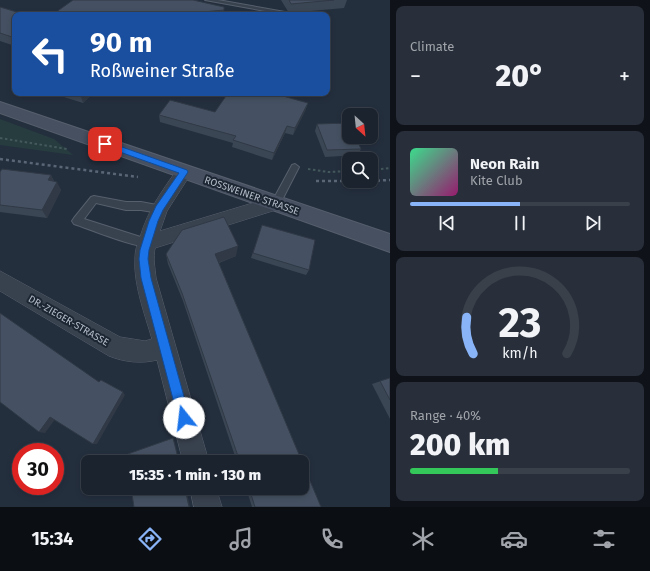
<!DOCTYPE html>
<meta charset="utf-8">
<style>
:root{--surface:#1b232e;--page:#282f3a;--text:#f1f3f6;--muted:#a0a4aa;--line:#39404a;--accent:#8ab4f8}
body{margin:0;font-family:"Fira Sans",sans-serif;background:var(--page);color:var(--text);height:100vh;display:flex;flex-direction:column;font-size:15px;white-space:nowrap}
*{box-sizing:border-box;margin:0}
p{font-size:13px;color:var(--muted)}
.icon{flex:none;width:22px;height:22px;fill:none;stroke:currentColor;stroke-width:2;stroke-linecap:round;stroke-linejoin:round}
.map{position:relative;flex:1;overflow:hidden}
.side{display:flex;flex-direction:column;gap:6px;padding:6px;background:#0f1319;width:260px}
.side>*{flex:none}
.hud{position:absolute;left:12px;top:12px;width:318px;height:84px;border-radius:8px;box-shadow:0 2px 6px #0003,0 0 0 1px var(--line);background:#1a4fa0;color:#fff;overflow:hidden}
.needle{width:26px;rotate:153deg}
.tools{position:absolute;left:342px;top:108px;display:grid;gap:8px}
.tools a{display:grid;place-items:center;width:36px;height:36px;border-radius:8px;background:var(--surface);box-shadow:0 2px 6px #0003,0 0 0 1px var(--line);font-size:20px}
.speed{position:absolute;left:12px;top:443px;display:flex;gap:8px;font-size:20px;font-weight:700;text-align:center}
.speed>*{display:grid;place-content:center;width:52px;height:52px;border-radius:50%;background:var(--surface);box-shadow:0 2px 6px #0003,0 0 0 1px var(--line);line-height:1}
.speed .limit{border:6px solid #d22;background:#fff;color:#111}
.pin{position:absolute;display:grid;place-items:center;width:34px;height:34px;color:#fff;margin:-17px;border-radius:8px;box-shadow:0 2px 6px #0006}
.me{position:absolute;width:44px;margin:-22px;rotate:344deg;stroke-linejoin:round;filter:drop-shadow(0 0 3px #0008)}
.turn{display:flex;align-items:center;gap:14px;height:84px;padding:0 12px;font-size:18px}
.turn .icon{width:52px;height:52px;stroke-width:2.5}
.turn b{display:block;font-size:28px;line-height:34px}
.big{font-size:30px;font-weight:800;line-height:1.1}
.side .widget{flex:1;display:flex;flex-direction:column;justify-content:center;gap:6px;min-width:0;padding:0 14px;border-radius:8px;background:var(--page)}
.side .dial{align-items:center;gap:0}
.dial svg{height:104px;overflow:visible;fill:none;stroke:var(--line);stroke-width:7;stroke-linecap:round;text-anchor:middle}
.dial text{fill:var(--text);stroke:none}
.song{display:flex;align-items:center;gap:12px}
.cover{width:48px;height:48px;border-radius:6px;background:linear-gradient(135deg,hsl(150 70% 55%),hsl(320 70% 35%))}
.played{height:4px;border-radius:2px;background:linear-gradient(90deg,var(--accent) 50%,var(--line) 50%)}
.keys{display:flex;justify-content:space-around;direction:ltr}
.heat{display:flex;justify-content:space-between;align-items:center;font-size:22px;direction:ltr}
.charge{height:6px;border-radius:3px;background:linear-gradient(90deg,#34c759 40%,var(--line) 0)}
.trip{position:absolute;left:81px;top:455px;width:228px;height:40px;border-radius:8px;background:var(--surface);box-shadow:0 2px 6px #0003,0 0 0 1px var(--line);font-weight:800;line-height:40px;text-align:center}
.dock{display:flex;height:64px;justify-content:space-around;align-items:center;background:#0b0e12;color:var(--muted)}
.dock .icon{width:28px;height:28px}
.dock .active{color:var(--accent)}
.dock b{font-size:18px;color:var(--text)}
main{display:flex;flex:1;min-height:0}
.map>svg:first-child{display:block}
</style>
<main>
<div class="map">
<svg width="390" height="507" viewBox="0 0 390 507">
<rect width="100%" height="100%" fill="#242f3e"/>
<polygon fill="#263c3f" points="0,119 54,139 73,155 0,145"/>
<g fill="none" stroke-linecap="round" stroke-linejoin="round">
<g stroke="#565f6c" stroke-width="2">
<g id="service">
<polygon points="205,0 218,0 285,12 282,14"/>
<polygon points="295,164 299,167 279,206 273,206 271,203 273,200 292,165"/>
<path d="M94,196L126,202H141L162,206L164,209L159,213L141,210H126L96,203L84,219L150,240L152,243L150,246C140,250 87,228 74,224L72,221L74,218L91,197Z"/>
</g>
</g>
<g stroke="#565f6c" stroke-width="1">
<g id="minor">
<path d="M184,166L190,168L192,172L167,211L160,231L276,196L282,198L285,203L282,208L155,248C153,258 155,268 156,278L209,462H183L157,360C141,364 124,362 109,356L0,291V271L120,337L145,341L152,339C145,315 133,283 135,258C135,251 137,244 140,237C149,208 161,193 178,168Z"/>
<polygon points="190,488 216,488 222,507 194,507"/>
</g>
</g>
<g stroke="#565f6c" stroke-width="2">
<polygon id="secondary" points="0,102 390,234 390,252 0,113"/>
</g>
<g stroke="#44595c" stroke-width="2" stroke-dasharray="2.5 2.5" stroke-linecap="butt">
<polyline points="0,138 67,149"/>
<polyline points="308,169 328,172 349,171"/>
<polyline points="371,170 390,168"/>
</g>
<use href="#service" fill="#38414e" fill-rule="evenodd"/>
<use href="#minor" fill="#38414e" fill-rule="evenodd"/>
<use href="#secondary" fill="#465061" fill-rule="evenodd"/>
<g stroke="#5a6575" stroke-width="2.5" stroke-dasharray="3 3" stroke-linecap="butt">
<polyline points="0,159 138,177"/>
<polyline points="316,181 349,181"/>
<polyline points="371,181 390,180"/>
</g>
</g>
<g fill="#3b4654">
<polygon points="281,0 347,0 344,8 289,13"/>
<polygon points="0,7 15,15 15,46 0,41"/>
<polygon points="224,7 223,15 52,15"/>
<polygon points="15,53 15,65 11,56"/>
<polygon points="51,93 93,93 83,103"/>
<polygon points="244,96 308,103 305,111 293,135 285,133 272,160 232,147 233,143 160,122 159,115 215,112"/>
<polygon points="317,124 361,149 358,155 325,157 315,131"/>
<polygon points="0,172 51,175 54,181 61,190 47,218 0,212"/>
<polygon points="262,225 309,270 306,275 251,258"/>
<polygon points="166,254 236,256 219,263 321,507 252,507 246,488 302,488 302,462 237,462 183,301 168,264"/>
<polygon points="390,378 390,419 372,384"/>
</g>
<g fill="#303945">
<polygon points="81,93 93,93 83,103 80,94"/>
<polygon points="308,103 305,111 293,135 295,128"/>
<polygon points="287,126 285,133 272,160 274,153"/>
<polygon points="51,175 55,184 48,180"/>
<polygon points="57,182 61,190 47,218 42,210"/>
<polygon points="238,246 236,256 214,264 215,254"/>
<polygon points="123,392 125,395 97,444 93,444"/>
<polygon points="50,417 56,418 45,433 39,432"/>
<polygon points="185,488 186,488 190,507 189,507"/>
</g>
<g fill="#455162" stroke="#303945">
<polygon points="73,0 193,0 224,7 224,10 203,12 216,15 52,15"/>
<polygon points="289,0 334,0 291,4"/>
<polygon points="0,7 27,15 15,15 15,38 0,33"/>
<polygon points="15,53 15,57 11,56"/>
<polygon points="228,93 231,93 244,96 246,93 272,93 308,103 295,128 287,126 274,153 233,140 236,136 159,115 170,100 215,112"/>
<polygon points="349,123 349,137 356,137 361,149 327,150 317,124"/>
<polygon points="2,169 51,175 48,180 57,182 42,210 0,205 0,172"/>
<polygon points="224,217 238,246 215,254 321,507 255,507 249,488 302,488 302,462 240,462 182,293 166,254 182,230"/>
<polygon points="262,225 315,240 309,270 253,253"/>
<polygon points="0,313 99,382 101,380 123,392 93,444 50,417 39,432 0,402"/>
<polygon points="390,378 390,400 380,381"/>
<polygon points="173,438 179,462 127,462 125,455"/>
<polygon points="131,488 185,488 189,507 134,507"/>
</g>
<polygon fill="#1a73e8" stroke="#114b97" points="105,141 187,170 188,172 163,210 158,221 149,250 148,259 151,278 190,418 188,422 184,424 180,422 178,418 141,278 139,259 140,250 149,221 156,206 179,173 103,146 102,144"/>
<g text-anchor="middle" stroke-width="4" stroke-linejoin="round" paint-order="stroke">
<g font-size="10" fill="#b4bcc9" stroke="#1d2633">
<text transform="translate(252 195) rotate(19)" y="4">ROSSWEINER STRASSE</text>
<text transform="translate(69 320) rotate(30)" y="4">DR.-ZIEGER-STRASSE</text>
</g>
</g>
</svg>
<div class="tools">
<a><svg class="needle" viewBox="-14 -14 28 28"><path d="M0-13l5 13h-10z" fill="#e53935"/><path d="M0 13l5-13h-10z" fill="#a0a4aa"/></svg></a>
<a><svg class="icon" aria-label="search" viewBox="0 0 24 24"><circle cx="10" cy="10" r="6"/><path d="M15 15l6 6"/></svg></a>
</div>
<div class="speed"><div class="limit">30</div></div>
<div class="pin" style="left:105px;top:144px;background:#d93025"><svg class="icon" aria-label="arrive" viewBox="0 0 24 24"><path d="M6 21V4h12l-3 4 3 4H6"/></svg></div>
<svg class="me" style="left:184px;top:418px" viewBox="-20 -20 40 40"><circle r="19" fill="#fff"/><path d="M0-13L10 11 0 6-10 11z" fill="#1a73e8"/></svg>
<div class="trip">15:35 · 1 min · 130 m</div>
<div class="hud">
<div class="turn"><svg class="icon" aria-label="left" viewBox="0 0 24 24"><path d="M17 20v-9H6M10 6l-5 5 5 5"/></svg><div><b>90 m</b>Roßweiner Straße</div></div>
</div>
</div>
<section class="side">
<div class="widget"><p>Climate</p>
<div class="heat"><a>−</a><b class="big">20°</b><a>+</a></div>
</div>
<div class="widget">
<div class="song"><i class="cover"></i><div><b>Neon Rain</b><p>Kite Club</p></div></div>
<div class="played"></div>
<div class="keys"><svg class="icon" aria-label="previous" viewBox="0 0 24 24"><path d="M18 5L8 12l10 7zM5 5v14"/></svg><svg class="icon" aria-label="pause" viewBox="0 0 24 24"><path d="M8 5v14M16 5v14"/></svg><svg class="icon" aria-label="next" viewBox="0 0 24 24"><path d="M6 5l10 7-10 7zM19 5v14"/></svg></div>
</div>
<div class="widget dial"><svg viewBox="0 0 100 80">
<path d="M14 69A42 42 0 1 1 86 69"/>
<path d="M14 69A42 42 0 0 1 9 41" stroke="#8ab4f8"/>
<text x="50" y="56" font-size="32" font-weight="700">23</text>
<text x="50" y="72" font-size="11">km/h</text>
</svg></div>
<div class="widget"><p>Range · 40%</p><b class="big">200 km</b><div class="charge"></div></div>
</section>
</main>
<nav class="dock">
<b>15:34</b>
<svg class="icon active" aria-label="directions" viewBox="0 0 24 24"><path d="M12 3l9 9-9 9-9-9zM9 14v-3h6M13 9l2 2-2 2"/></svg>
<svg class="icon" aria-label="music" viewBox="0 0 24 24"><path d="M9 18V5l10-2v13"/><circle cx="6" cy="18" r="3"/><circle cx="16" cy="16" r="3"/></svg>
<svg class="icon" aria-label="phone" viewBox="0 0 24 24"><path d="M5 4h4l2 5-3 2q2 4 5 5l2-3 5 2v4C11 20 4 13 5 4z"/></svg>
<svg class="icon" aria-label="climate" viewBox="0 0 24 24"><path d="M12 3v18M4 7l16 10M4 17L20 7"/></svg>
<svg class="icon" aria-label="car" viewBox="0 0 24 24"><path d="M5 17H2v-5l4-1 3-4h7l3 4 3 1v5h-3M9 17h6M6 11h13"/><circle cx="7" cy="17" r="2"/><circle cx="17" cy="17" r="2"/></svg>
<svg class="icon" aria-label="filters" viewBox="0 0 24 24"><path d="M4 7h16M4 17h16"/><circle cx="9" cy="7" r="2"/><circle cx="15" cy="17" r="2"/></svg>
</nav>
